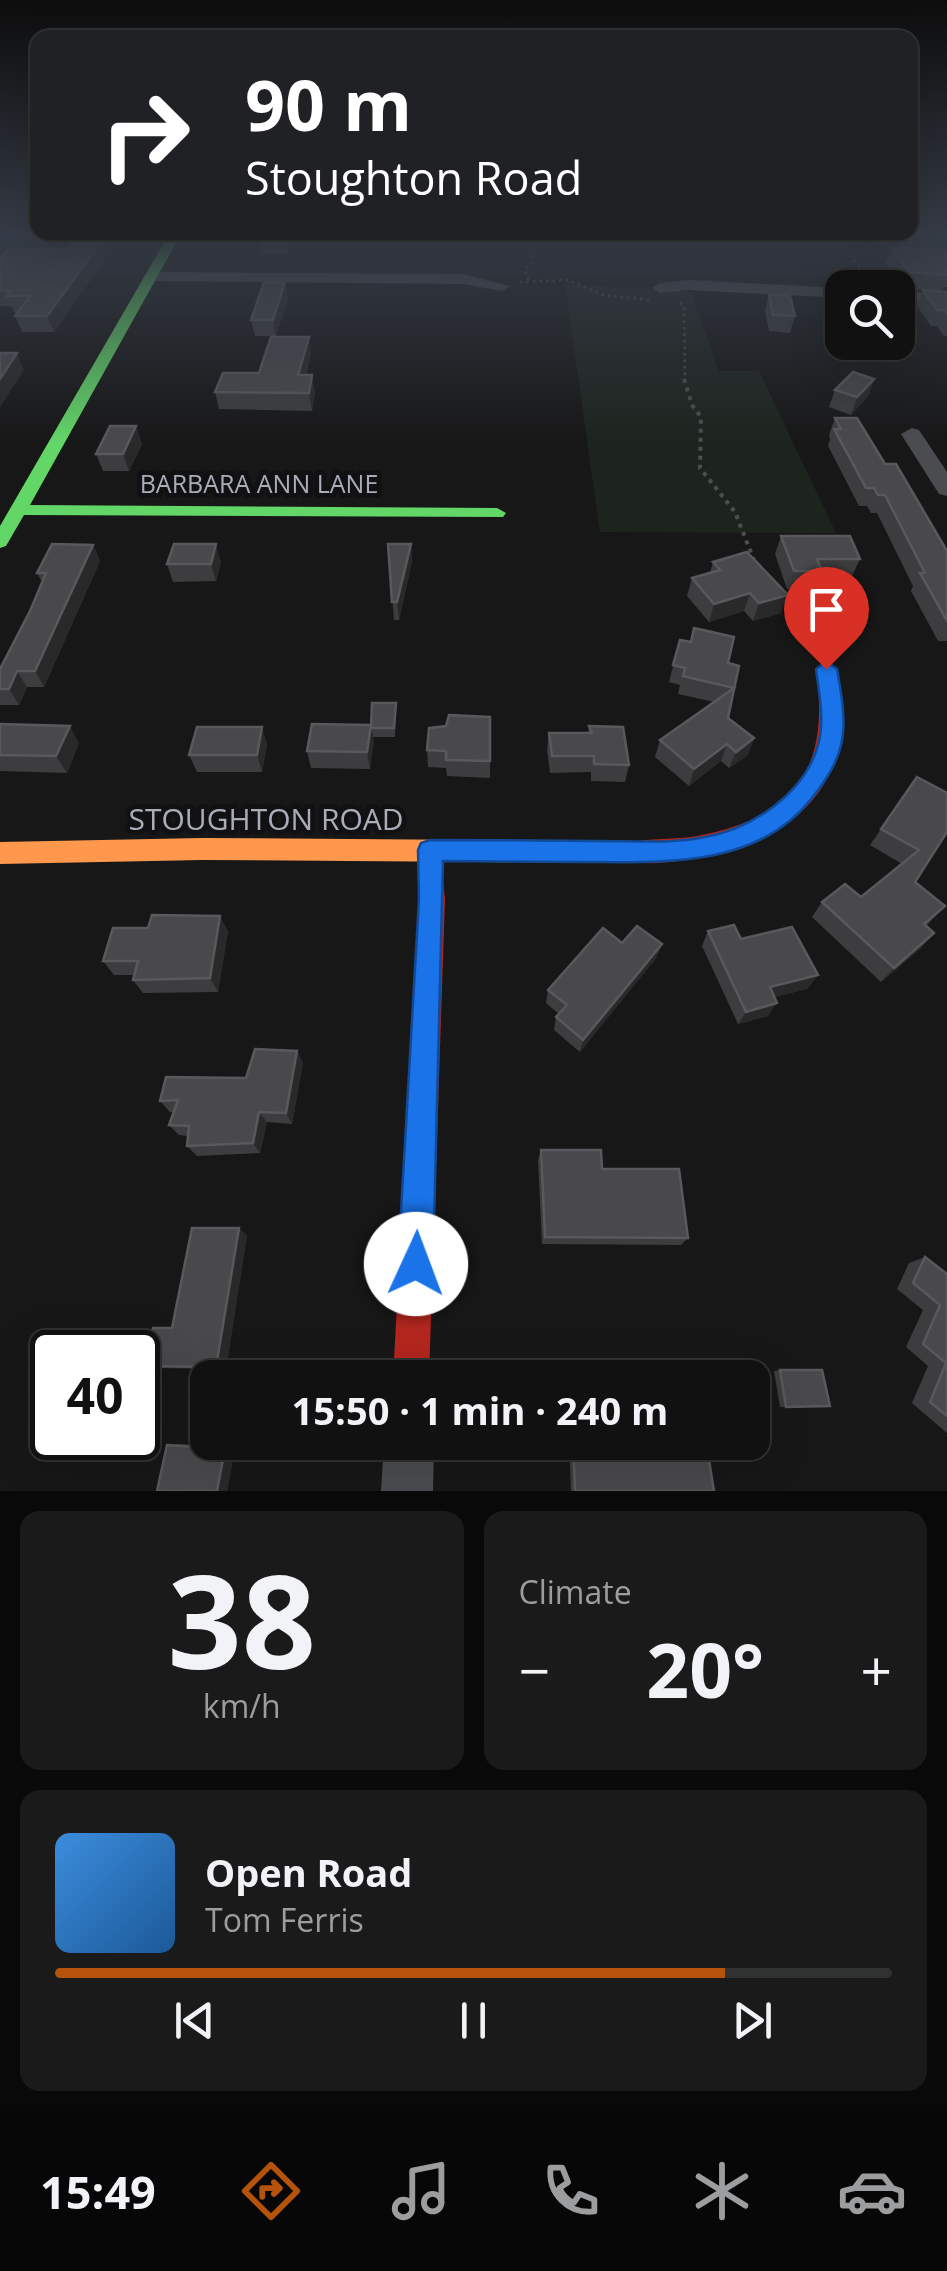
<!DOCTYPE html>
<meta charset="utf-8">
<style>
:root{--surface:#111;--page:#1a1a1a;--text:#f1f3f6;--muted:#9c9d9f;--line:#303131;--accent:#b45309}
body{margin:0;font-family:"Open Sans",sans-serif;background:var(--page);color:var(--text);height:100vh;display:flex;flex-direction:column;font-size:38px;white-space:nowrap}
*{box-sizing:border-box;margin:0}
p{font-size:32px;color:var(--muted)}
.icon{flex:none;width:55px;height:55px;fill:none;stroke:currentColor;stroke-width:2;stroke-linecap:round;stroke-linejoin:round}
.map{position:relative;height:1491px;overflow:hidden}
.drawer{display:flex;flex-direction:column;gap:20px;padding:20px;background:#090909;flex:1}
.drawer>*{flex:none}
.top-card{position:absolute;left:30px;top:30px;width:888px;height:210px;border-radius:20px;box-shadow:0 10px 40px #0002,0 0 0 2px var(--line);background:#202124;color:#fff;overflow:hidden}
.controls{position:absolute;left:825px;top:270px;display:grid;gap:20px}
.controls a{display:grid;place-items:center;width:90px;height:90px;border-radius:20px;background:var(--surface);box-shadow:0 10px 40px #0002,0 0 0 2px var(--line);font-size:50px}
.speed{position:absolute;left:30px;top:1330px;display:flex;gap:20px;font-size:50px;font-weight:700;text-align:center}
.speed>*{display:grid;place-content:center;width:130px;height:130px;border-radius:50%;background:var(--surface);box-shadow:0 10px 40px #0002,0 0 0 2px var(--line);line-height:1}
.speed .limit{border:5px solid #111;border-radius:15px;background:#fff;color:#111}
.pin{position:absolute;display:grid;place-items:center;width:85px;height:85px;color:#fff;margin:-102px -42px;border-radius:50% 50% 50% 0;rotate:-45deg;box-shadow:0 0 10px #0007}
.pin .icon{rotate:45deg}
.me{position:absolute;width:110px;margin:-55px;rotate:2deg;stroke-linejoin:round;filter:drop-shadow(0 0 8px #0008)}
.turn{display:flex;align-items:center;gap:35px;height:210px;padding:0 50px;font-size:45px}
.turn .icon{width:130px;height:130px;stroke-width:2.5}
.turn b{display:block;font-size:70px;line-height:85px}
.big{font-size:75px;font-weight:700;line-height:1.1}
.drawer .tile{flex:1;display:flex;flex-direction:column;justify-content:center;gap:15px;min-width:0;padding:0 35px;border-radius:20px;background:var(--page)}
.drawer .dial{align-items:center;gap:0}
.dial b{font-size:130px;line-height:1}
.song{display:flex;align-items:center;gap:30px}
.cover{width:120px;height:120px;border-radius:15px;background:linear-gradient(135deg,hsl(210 70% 55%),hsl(210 70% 35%))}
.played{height:10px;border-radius:5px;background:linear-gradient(90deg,var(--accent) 80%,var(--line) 80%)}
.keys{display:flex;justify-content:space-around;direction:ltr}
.heat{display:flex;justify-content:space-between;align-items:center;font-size:55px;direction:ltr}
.drawer .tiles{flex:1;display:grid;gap:20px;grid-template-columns:1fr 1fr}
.tile:last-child{grid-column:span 2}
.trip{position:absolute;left:190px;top:1360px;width:580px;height:100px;border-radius:20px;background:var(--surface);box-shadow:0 10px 40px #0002,0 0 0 2px var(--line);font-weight:700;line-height:100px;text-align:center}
.tabs{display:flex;height:160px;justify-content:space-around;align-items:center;background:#070707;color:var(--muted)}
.tabs .icon{width:70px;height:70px}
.tabs .selected{color:var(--accent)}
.tabs b{font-size:45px;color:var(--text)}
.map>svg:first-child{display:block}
</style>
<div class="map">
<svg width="947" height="1491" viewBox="0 0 947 1491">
<rect width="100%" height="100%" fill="#171717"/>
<polygon fill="#1d241e" points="565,284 691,292 719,371 759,371 836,533 600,532"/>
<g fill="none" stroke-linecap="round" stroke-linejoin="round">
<g stroke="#4d4e52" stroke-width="2.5" stroke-dasharray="2.5 4" stroke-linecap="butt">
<polyline points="835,234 875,288"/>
<polyline points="838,234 947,240"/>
<polyline points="528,280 525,269 530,266 537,234"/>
<polyline points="520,282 568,280 603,295 650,300"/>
<polyline points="680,303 684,306 685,381"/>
</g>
<polyline stroke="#4d4e52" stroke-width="4" stroke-dasharray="4 5" stroke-linecap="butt" points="684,379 692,405 701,417 700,468 735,512 755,563"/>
<polyline stroke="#4d4e52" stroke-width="5" stroke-dasharray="5 8" stroke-linecap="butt" points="780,602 810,647"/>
<g fill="#4b4c50" fill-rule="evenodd">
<polygon points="148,272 463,274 510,286 502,291 463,284 154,281 148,280"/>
<polygon points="689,280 842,288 842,298 689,290 660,293 652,288 660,283"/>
<polygon points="898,291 947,295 947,305 898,301"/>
<polygon points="912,428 919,430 947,472 947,496 939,494 901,434"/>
<polygon points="384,1442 434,1442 433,1491 381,1491"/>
</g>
<polygon fill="#63d668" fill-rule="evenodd" points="169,234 181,234 30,505 497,508 506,513 503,517 24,515 6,546 0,548 0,526"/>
<polygon fill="#ff974d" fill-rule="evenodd" points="202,838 636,841 645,844 648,852 645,860 636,863 202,860 0,864 0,842"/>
<g fill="#b3261e" fill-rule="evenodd">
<path d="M826,661L836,669C855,780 810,831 704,856C681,861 649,867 627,860L624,852L627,844C649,837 675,840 697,836C797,817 830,768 816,669Z"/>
<polygon points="430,839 439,843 445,899 429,1378 393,1378 419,899 418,850 421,843"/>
</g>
</g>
<g fill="#3d3d3f">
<polygon points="79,234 112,234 115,245 54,332 22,332 15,316 18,312 14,312 12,307 0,306 0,258 69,249"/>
<polygon points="294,234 289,254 262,254 259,238"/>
<polygon points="892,248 947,249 947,287 944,287 942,291 904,288 886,263"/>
<polygon points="285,282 288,298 276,336 255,336 251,320"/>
<polygon points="923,290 947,292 947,336 944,336 937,326 931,326 917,306"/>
<polygon points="769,295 795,316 790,333 769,331 765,311"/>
<polygon points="311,354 306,375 315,392 312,411 219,409 215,392 259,373"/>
<polygon points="874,379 868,396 851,415 829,407 835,390"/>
<polygon points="835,418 885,464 947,551 947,641 938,641 911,591 913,586 877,513 871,513 867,506 859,506 828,446 830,439 829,435"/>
<polygon points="136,426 142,444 129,471 103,471 96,454"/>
<polygon points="781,536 860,559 852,576 820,576 815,589 787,589 775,554"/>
<polygon points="388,544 411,544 412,561 399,620 394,620"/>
<polygon points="93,545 100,561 44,687 27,687 19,705 0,705 0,669 30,611 42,582 37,573"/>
<polygon points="221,562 216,581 173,582 167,564"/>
<polygon points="713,562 781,613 753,621 744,611 709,622 687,596 692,578 710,573"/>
<polygon points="680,640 728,663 739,666 728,718 754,738 748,755 729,768 721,761 689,786 655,757 660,740 714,702 678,694 680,685 669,682"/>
<polygon points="396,703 395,737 373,737 370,769 311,768 307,751 370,725"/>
<polygon points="490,717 490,778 447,776 446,768 428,767 427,750"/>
<polygon points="0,724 79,743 67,773 0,771"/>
<polygon points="589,726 629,765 625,782 591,781 591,772 550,773 547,750 549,733 588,733"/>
<polygon points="267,744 262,772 197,772 189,755"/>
<polygon points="917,777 947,793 915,882 945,906 926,926 921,948 881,982 812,917 822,902 861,897 902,864 870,845"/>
<polygon points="228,931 218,992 143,993 133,980 134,975 114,975 103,961"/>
<polygon points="708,931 741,939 818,975 807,989 774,997 768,1016 738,1024 702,946"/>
<polygon points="622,943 662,944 656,958 580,1052 554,1030 556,1017 559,1014 546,1003 548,990"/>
<polygon points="297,1051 303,1063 292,1124 267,1122 260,1153 197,1156 187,1146 188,1136 179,1135 169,1125 174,1112 170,1112 160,1101 246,1078"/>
<polygon points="541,1150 602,1169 688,1238 681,1245 542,1244 538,1160"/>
<polygon points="247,1235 226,1369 158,1368 145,1366 172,1328"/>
<polygon points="925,1257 947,1274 947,1433 912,1403 928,1366 906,1347 923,1310 897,1289 909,1263"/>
<polygon points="780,1370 830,1406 780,1407 774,1371"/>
<polygon points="637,1442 706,1442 714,1491 571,1491 569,1443"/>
<polygon points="180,1444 235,1448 227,1491 167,1445"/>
</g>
<g fill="#29292a">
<polygon points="107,234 112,234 115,245 54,332 47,316"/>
<polygon points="287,234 294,234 289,254 286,238"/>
<polygon points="285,282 288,298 276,336 273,320"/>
<polygon points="309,337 311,354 301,392 298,375"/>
<polygon points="17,353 24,370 0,407 0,379"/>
<polygon points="312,375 315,392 312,411 309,393"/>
<polygon points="874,379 868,396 851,415 857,397"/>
<polygon points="136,426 142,444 129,471 123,454"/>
<polygon points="216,544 221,562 216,581 211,564"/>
<polygon points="411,544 412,561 399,620 397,602"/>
<polygon points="93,545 100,561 44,687 35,671"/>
<polygon points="750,593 744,611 709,622 714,604"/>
<polygon points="788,595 781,613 753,621 759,603"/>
<polygon points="17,671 27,687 19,705 9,689"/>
<polygon points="371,725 374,742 370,769 367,752"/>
<polygon points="70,726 79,743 67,773 56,756"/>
<polygon points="262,727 267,744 262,772 257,755"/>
<polygon points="754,738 748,755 729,768 736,752"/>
<polygon points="727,744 721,761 689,786 694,769"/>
<polygon points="220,916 228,931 218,992 210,978"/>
<polygon points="934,933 921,948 881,982 894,968"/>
<polygon points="662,944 656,958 580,1052 583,1040"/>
<polygon points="818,975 807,989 761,1000 770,987"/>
<polygon points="777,1003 768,1016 738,1024 746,1012"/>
<polygon points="297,1051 303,1063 292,1124 286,1113"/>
<polygon points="259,1112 267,1122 260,1153 253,1143"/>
<polygon points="239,1228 247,1235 226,1369 216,1367"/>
<polygon points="235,1448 227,1491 217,1491 225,1449"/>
</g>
<g fill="#49494c" stroke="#58595d" stroke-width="2.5">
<polygon points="79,234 107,234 47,316 15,316 30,296 7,296 11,291 0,290 0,258 8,249 69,249"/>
<polygon points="261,234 287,234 286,238 259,238"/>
<polygon points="892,248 947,249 947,271 946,271 947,275 909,272"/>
<polygon points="264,282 285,282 273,320 251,320"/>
<polygon points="923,290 947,292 947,314 944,310 937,310"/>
<polygon points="769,295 790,296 795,316 773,315"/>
<polygon points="271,337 309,337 298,375 312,375 309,393 215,392 223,373 259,373"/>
<polygon points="0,353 17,353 0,379"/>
<polygon points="853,372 874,379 857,397 835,390"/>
<polygon points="835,418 857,418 885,464 896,464 947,551 947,621 920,573 925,573 885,495 878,495 874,488 866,488 834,429 841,429"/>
<polygon points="110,426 136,426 123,454 96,454"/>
<polygon points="781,536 850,536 860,559 817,559 822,571 794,571"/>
<polygon points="52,544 93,545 35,671 17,671 9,689 0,689 0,669 30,611 46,573 37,573"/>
<polygon points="174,544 216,544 211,564 167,564"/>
<polygon points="388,544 411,544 397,602 392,602"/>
<polygon points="747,552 788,595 759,603 750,593 714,604 692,578 720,570 713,562"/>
<polygon points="694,628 734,637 728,663 739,666 728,718 754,738 736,752 727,744 694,769 660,740 734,688 683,676 685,668 673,665 680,640 691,642"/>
<polygon points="372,703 396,703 394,728 371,728"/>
<polygon points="449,715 490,717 490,761 446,760 446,751 427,750 429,728 446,726"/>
<polygon points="0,724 70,726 56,756 0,755"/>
<polygon points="312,724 371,725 367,752 307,751"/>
<polygon points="589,726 623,727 629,765 594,764 594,756 552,756 549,733 592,733"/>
<polygon points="197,727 262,727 257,755 189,755"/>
<polygon points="917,777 947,793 947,832 915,882 945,906 924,924 934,933 894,968 822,902 845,884 861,897 919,850 881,829"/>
<polygon points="152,915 220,916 210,978 133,980 138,961 103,961 113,928 148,928"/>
<polygon points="734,925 741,939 792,927 818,975 770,987 777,1003 746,1012 708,931"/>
<polygon points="637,926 662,944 583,1040 556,1017 567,1005 548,990 603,928 622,943"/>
<polygon points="255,1049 297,1051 286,1113 259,1112 253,1143 187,1146 189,1126 169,1125 178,1100 160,1101 166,1077 246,1078"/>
<polygon points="541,1150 601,1150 602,1169 679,1169 688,1238 545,1237"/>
<polygon points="192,1228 239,1228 216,1367 145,1366 153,1328 172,1328"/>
<polygon points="925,1257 947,1274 947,1416 930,1402 946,1363 923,1344 940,1305 913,1283"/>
<polygon points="780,1370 822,1370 830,1406 786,1407"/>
<polygon points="643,1442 706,1442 714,1491 575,1491 573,1443 643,1444"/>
<polygon points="167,1445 225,1449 217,1491 157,1491"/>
</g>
<linearGradient id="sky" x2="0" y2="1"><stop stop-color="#0d0d0d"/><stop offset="0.53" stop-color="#363c47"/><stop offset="1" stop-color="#363c47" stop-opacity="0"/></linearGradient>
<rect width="947" height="443" fill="url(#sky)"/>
<path fill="#1a73e8" stroke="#114b97" stroke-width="2.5" d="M826,661L837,669C841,693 847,721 841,745C837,764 824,783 812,798C757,869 661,862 580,862C535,862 489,861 443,861L433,1264L428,1276L416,1281L403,1276L398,1264L419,899L418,850L421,843L430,840C486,840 542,840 598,841C634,841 671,844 705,837C752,829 805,793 818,745C825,721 819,693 816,669Z"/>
<g text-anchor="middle" stroke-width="10" stroke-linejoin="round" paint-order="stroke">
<g font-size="25" fill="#a8adb8" stroke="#111113">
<text x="259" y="493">BARBARA ANN LANE</text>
</g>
<g font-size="30" fill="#a8adb8" stroke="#111113">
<text x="266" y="830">STOUGHTON ROAD</text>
</g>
</g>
</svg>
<div class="controls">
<a><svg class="icon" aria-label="search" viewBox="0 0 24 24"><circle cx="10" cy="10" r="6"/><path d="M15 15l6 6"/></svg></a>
</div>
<div class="speed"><div class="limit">40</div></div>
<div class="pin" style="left:826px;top:669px;background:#d93025"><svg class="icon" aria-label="arrive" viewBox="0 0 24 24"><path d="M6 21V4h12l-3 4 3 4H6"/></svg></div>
<svg class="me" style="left:416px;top:1264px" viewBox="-20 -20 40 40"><circle r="19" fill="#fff"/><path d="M0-13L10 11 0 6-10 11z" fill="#1a73e8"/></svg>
<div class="trip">15:50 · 1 min · 240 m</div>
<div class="top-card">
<div class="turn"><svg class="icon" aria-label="right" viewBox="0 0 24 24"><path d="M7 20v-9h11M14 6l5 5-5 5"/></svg><div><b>90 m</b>Stoughton Road</div></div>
</div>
</div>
<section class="drawer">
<div class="tiles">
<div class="tile dial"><b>38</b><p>km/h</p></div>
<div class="tile"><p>Climate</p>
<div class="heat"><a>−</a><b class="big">20°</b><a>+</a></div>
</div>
<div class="tile">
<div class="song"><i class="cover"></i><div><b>Open Road</b><p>Tom Ferris</p></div></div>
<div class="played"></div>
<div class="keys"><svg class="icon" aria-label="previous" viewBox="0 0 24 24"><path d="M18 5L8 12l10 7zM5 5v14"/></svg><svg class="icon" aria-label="pause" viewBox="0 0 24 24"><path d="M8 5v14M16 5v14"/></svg><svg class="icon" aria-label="next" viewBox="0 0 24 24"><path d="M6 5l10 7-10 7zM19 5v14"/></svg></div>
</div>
</div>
</section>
<nav class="tabs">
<b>15:49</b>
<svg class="icon selected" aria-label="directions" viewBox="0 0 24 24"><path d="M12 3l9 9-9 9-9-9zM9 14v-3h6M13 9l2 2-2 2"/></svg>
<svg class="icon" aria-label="music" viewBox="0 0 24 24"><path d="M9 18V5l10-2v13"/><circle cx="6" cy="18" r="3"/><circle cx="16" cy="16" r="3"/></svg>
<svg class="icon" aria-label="phone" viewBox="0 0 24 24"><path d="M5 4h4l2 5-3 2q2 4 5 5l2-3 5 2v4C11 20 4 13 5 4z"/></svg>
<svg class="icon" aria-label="climate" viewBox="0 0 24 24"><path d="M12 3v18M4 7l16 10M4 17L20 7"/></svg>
<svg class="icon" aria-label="car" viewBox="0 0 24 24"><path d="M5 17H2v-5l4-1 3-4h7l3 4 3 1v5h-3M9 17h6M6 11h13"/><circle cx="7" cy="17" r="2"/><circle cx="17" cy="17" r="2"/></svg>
</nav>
